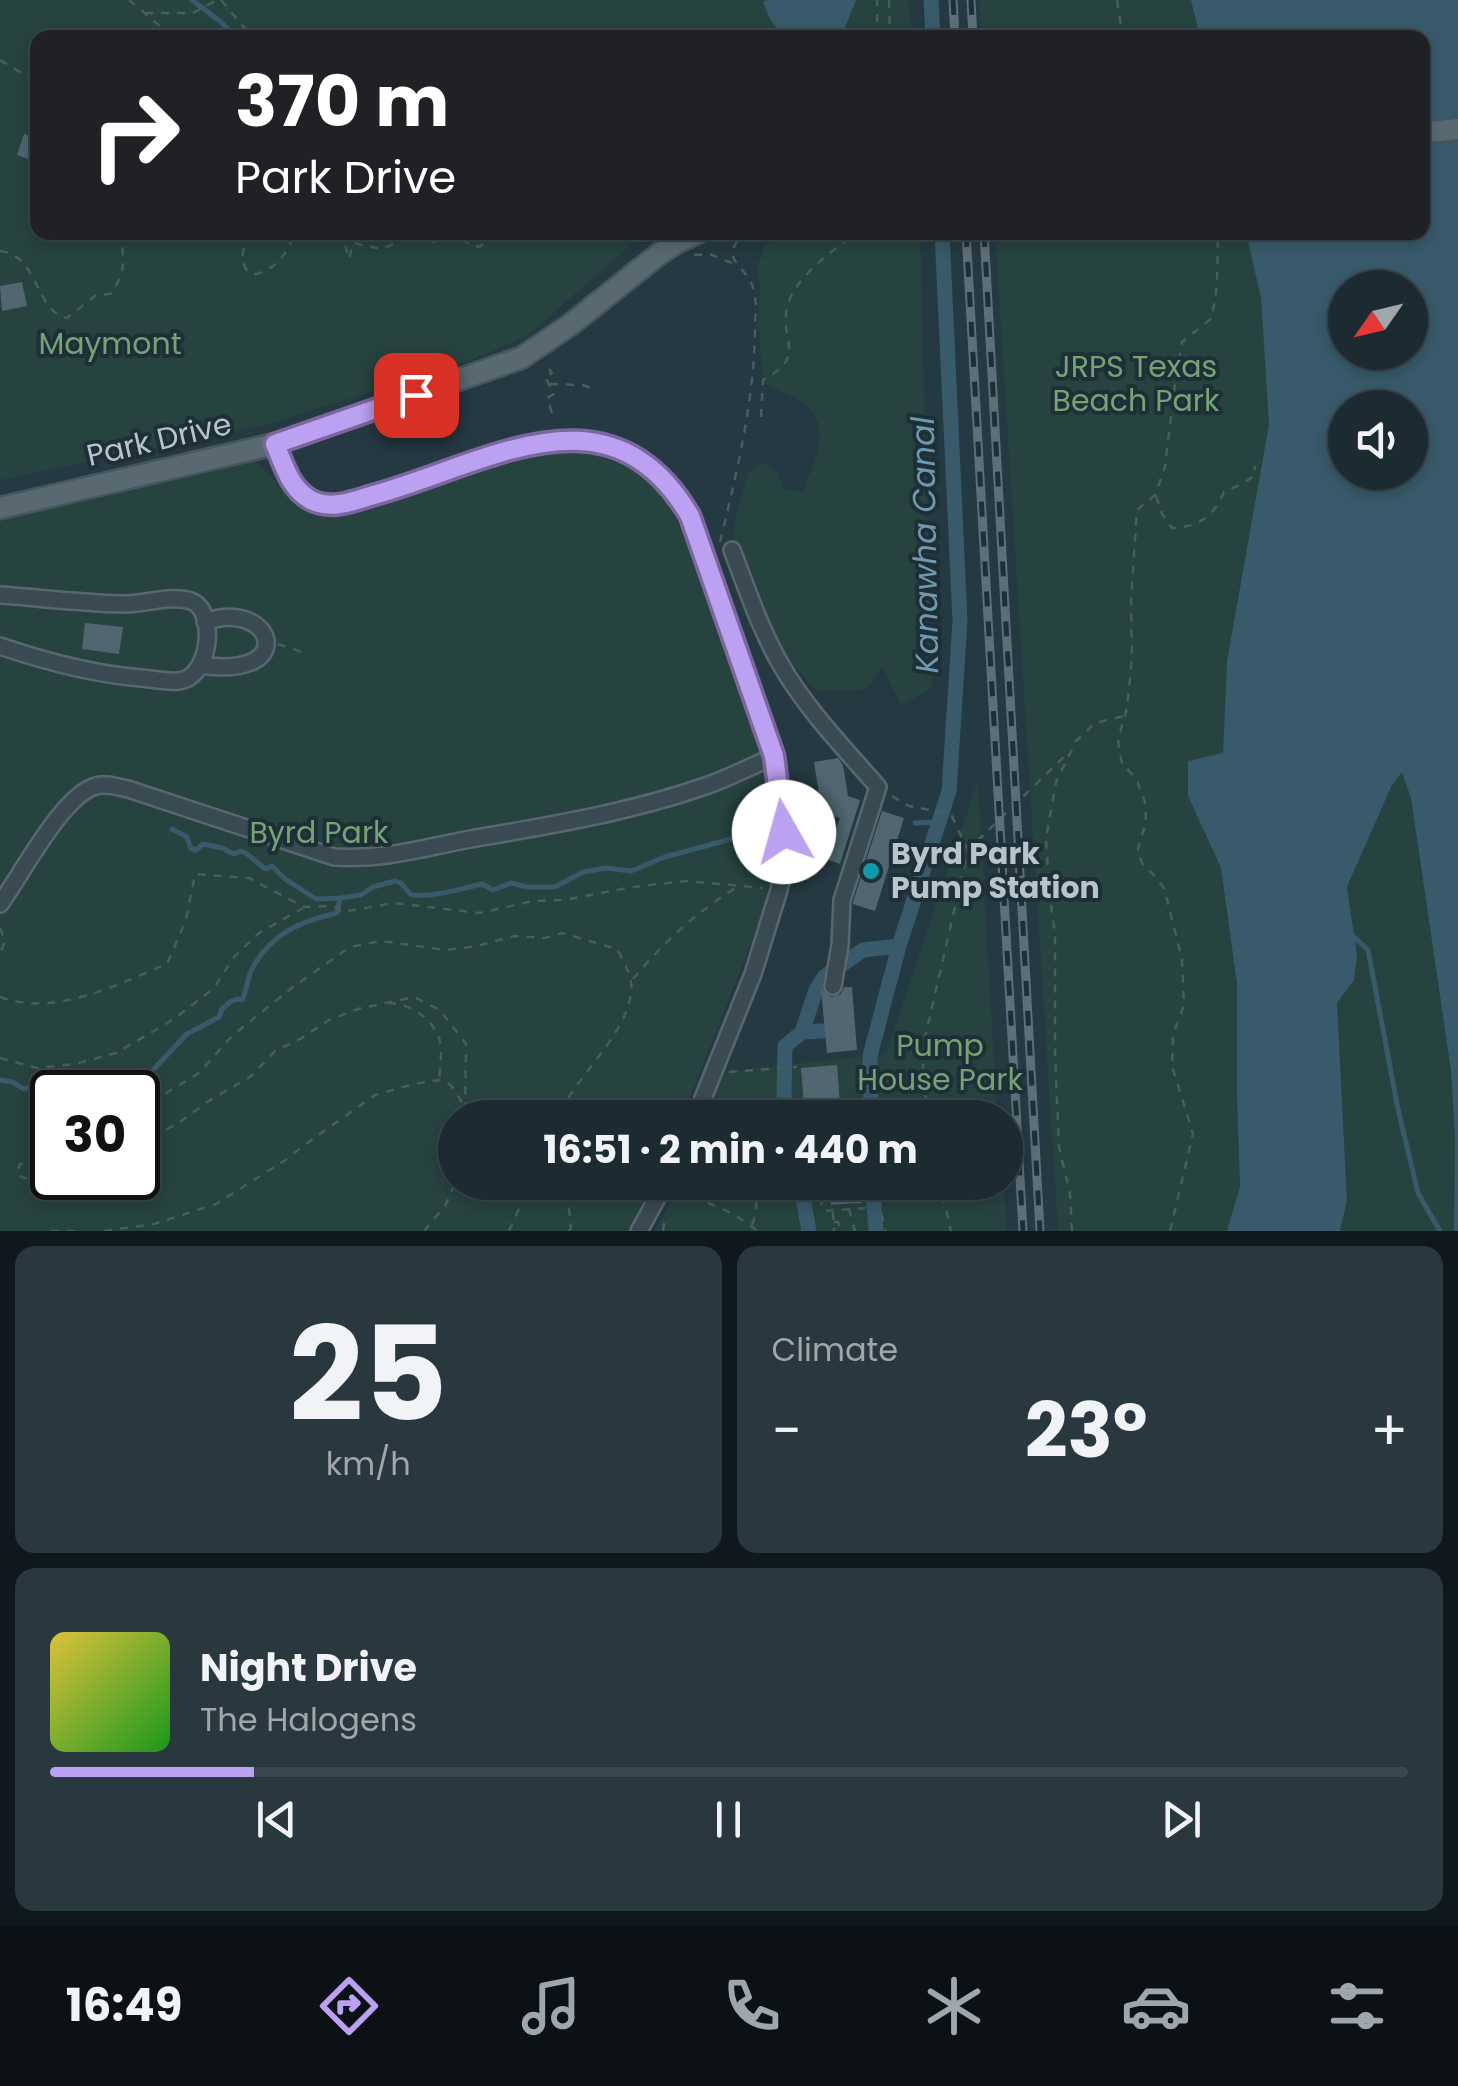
<!DOCTYPE html>
<meta charset="utf-8">
<style>
:root{--surface:#1c2b32;--page:#29373e;--text:#f1f3f6;--muted:#a0a7ac;--line:#3a474d;--accent:#bca0f2}
body{margin:0;font-family:Poppins,sans-serif;background:var(--page);color:var(--text);height:100vh;display:flex;flex-direction:column;font-size:38px;white-space:nowrap}
*{box-sizing:border-box;margin:0}
p{font-size:32px;color:var(--muted)}
.icon{flex:none;width:55px;height:55px;fill:none;stroke:currentColor;stroke-width:2;stroke-linecap:round;stroke-linejoin:round}
.map{position:relative;height:1231px;overflow:hidden}
.side{display:flex;flex-direction:column;gap:15px;padding:15px;background:#0f181c;flex:1}
.side>*{flex:none}
.top-card{position:absolute;left:30px;top:30px;width:1400px;height:210px;border-radius:20px;box-shadow:0 5px 15px #0003,0 0 0 2px var(--line);background:#202124;color:#fff;overflow:hidden}
.needle{width:65px;rotate:236deg}
.tools{position:absolute;left:1328px;top:270px;display:grid;gap:20px}
.tools a{display:grid;place-items:center;width:100px;height:100px;border-radius:50%;background:var(--surface);box-shadow:0 5px 15px #0003,0 0 0 2px var(--line);font-size:50px}
.speed{position:absolute;left:30px;top:1070px;display:flex;gap:20px;font-size:50px;font-weight:700;text-align:center}
.speed>*{display:grid;place-content:center;width:130px;height:130px;border-radius:50%;background:var(--surface);box-shadow:0 5px 15px #0003,0 0 0 2px var(--line);line-height:1}
.speed .limit{border:5px solid #111;border-radius:15px;background:#fff;color:#111}
.pin{position:absolute;display:grid;place-items:center;width:85px;height:85px;color:#fff;margin:-42px;border-radius:20px;box-shadow:0 5px 15px #0006}
.me{position:absolute;width:110px;margin:-55px;rotate:353deg;stroke-linejoin:round;filter:drop-shadow(0 0 8px #0008)}
.turn{display:flex;align-items:center;gap:35px;height:210px;padding:0 40px;font-size:45px}
.turn .icon{width:130px;height:130px;stroke-width:2.5}
.turn b{display:block;font-size:70px;line-height:85px}
.big{font-size:75px;font-weight:700;line-height:1.1}
.side .card{flex:1;display:flex;flex-direction:column;justify-content:center;gap:15px;min-width:0;padding:0 35px;border-radius:20px;background:var(--page)}
.side .dial{align-items:center;gap:0}
.dial b{font-size:130px;line-height:1}
.song{display:flex;align-items:center;gap:30px}
.cover{width:120px;height:120px;border-radius:15px;background:linear-gradient(135deg,hsl(50 70% 55%),hsl(120 70% 35%))}
.played{height:10px;border-radius:5px;background:linear-gradient(90deg,var(--accent) 15%,var(--line) 15%)}
.keys{display:flex;justify-content:space-around;direction:ltr}
.heat{display:flex;justify-content:space-between;align-items:center;font-size:55px;direction:ltr}
.side .tiles{flex:1;display:grid;gap:15px;grid-template-columns:1fr 1fr}
.card:last-child{grid-column:span 2}
.trip{position:absolute;left:438px;top:1100px;width:585px;height:100px;border-radius:50px;background:var(--surface);box-shadow:0 5px 15px #0003,0 0 0 2px var(--line);font-weight:700;line-height:100px;text-align:center}
.tabs{display:flex;height:160px;justify-content:space-around;align-items:center;background:#0b1114;color:var(--muted)}
.tabs .icon{width:70px;height:70px}
.tabs .active{color:var(--accent)}
.tabs b{font-size:45px;color:var(--text)}
.map>svg:first-child{display:block}
</style>
<div class="map">
<svg width="1458" height="1231" viewBox="0 0 1458 1231">
<rect width="100%" height="100%" fill="#253942"/>
<g fill="#27433f" fill-rule="evenodd">
<polygon points="0,0 908,0 912,37 38,38 38,232 644,233 527,336 464,363 268,424 0,480"/>
<polygon points="979,0 1191,0 1200,37 982,37"/>
<path d="M778,233H920L932,688L901,705L882,666L867,689L816,691L785,654L763,610L751,571L733,544L736,516L748,473L763,463L778,473L784,490L803,491C813,466 833,429 807,406C796,396 776,390 763,383L758,320L760,285L757,268L764,248Z"/>
<polygon points="995,233 1246,233 1261,298 1269,424 1227,661 1223,753 1188,762 1188,797 1221,868 1237,984 1237,1096 1240,1195 1229,1231 1058,1231"/>
<path d="M562,450L583,451L627,466L649,481L667,501L681,529L723,648L747,708L764,767L776,854L762,915L682,1117L455,1118V1182L655,1183L629,1231H0V518L253,459C260,466 269,474 276,482C297,507 308,518 344,516L528,455ZM52,1092H138V1178H52Z"/>
<polygon points="1402,771 1411,797 1451,1071 1455,1137 1454,1231 1340,1231 1347,1200 1337,1003 1354,980 1357,956 1347,887 1391,787"/>
<polygon points="978,780 997,1117 706,1118 724,1072 886,1054"/>
<polygon points="682,1182 1003,1183 1007,1231 655,1231"/>
</g>
<g fill="#385a6a" fill-rule="evenodd">
<polygon points="767,0 856,0 841,37 787,38 771,21 763,2"/>
<path d="M1191,0H1458V1231H1454L1455,1137L1451,1071L1411,798L1402,772L1391,787L1347,887L1357,956L1354,980L1337,1003L1347,1200L1340,1231H1227L1240,1187L1237,1096V984L1221,868L1188,796V761L1223,753L1227,661L1269,424L1261,298L1246,233L1422,232V38L1200,37ZM1345,288H1410V352H1345ZM1345,408H1410V472H1345Z"/>
</g>
<g fill="none" stroke-linecap="round" stroke-linejoin="round">
<g stroke="#385a6a" stroke-width="5">
<polyline points="192,0 221,22 236,38"/>
<polyline points="915,823 939,822"/>
<path d="M172,829L187,837L191,849L196,850L203,844L222,848L234,854L241,851C251,855 256,863 266,869L272,866L285,879L316,899L340,898"/>
<polyline points="1353,936 1368,950 1398,1109 1418,1193 1440,1231"/>
<path d="M0,1080L12,1082L24,1089L53,1081L82,1078L124,1079L152,1071L187,1034L219,1017L222,1009L230,1002L237,999L242,1000C247,990 247,979 252,969C270,934 301,921 337,913L340,898L361,895L373,887L395,881L401,883L411,895C437,897 458,889 482,884L493,890L511,883L527,887H555L583,872L606,868L631,871L665,857L735,838L748,830"/>
</g>
<g stroke="#385a6a" stroke-width="15">
<polyline points="931,0 933,38"/>
<polyline points="802,1032 822,1031"/>
<polyline points="788,1118 784,1096 785,1046 802,1032 816,990 824,977 863,950 899,946 949,791 960,621 942,232"/>
<polyline points="871,1118 870,1056 899,946"/>
<polyline points="800,1182 809,1231"/>
<polyline points="872,1182 876,1231"/>
</g>
</g>
<g fill="#516670">
<polygon points="24,134 38,139 38,151 34,161 17,155"/>
<polygon points="22,282 27,306 2,311 0,286"/>
<polygon points="85,623 123,627 119,654 82,649"/>
<polygon points="838,758 843,765 848,796 860,800 840,864 826,859 840,818 822,813 814,762"/>
<polygon points="882,811 904,818 875,911 853,904 853,902"/>
<polygon points="844,987 852,987 857,1050 827,1053 821,989 832,997 841,994"/>
<polygon points="837,1065 841,1118 805,1118 801,1068"/>
<polygon points="830,1182 861,1182 862,1203 831,1205"/>
</g>
<g fill="none" stroke-linecap="round" stroke-linejoin="round">
<g stroke="#58676f" stroke-width="20">
<g id="minor">
<path d="M275,444C284,465 290,489 311,500C330,510 351,501 370,496C484,467 609,378 690,516L774,756L784,831V866L779,890L753,974L695,1118"/>
<path d="M732,550C747,589 760,629 781,665C807,710 844,748 878,787L842,900L840,945L833,986"/>
<path d="M0,595C41,598 82,603 122,604C143,605 171,594 191,601C218,611 210,678 179,681C167,682 154,679 141,678C92,674 47,662 0,646"/>
<path d="M200,665C302,680 272,597 205,622"/>
<path d="M0,904C21,876 62,795 96,786C106,783 118,787 128,789L334,857C386,860 421,848 471,839C552,825 633,812 711,784C732,776 753,766 774,756"/>
<polyline points="639,1231 666,1182"/>
</g>
</g>
<g stroke="#46565e" stroke-width="25">
<g id="major">
<polyline points="1422,133 1458,129"/>
<polyline points="0,508 275,444 521,358 570,325 659,254 676,243 699,232"/>
</g>
</g>
<g stroke="#465f5b" stroke-width="2.5" stroke-dasharray="8 8" stroke-linecap="butt">
<polyline points="129,0 174,38"/>
<polyline points="221,0 253,38"/>
<polyline points="889,0 890,38"/>
<polyline points="1117,0 1122,32 1125,38"/>
<polyline points="145,13 193,13 217,0"/>
<polyline points="877,38 877,0"/>
<polyline points="0,60 38,83"/>
<path d="M246,232L242,260L247,271L256,274C277,269 288,252 295,232"/>
<polyline points="327,232 335,243 339,237 344,241 349,259 353,243 382,249 409,237 433,242 452,236 479,247 503,232"/>
<path d="M0,251C39,255 35,312 67,318L96,295L110,294C127,273 124,257 120,232"/>
<polyline points="694,255 710,254 734,264"/>
<polyline points="549,369 552,373 545,377 554,394 547,398 553,416"/>
<polyline points="550,384 583,385 595,390"/>
<path d="M761,417L763,380C810,354 777,341 788,304C796,278 828,254 848,239L851,232"/>
<path d="M1156,496L1162,514L1172,528C1199,527 1214,516 1224,492L1242,484L1254,476L1255,466"/>
<path d="M720,542C737,472 754,402 755,329C755,317 757,303 754,291C748,264 715,261 745,233"/>
<polyline points="278,644 302,652"/>
<polyline points="892,796 909,806 951,814 967,849"/>
<polyline points="0,928 5,941 0,954"/>
<path d="M633,979C664,942 697,911 739,886"/>
<path d="M0,997C57,1017 115,985 167,964L186,920L195,874L249,878L304,907L334,906L342,912L394,903L480,913L533,901L564,900L633,887L686,881L763,888"/>
<path d="M388,1003C409,1003 431,1017 439,1038C443,1049 440,1067 439,1079"/>
<polyline points="0,1058 37,1068 75,1064 116,1053 174,1019 214,988 234,957 259,933 303,908"/>
<polyline points="729,1072 797,1067"/>
<path d="M138,1110L199,1073L233,1035L293,987L350,947L381,941L446,950L477,946L514,936L545,938L562,933L617,949C624,962 634,978 631,994C625,1037 575,1077 557,1118"/>
<polyline points="933,1118 922,1086 925,1038 968,850 1068,753"/>
<polyline points="138,1145 180,1122 210,1100 250,1077 275,1051 300,1039 329,1020 358,1009 414,997 440,1010 466,1044 465,1118"/>
<path d="M52,1150L19,1165V1176C30,1181 41,1177 52,1172"/>
<polyline points="815,1182 824,1211 867,1208 867,1192 877,1192"/>
<polyline points="879,1182 877,1192 885,1231"/>
<polyline points="932,1182 945,1205 951,1231"/>
<path d="M677,1194C706,1201 734,1211 757,1231"/>
<polyline points="849,1209 855,1231"/>
<polyline points="833,1212 834,1231"/>
<polyline points="834,1222 838,1222 842,1231"/>
<path d="M752,1225C758,1210 757,1198 753,1182"/>
<polyline points="51,1231 74,1231"/>
<polyline points="104,1231 154,1224 216,1204 287,1159 303,1146 375,1095 414,1084 439,1080 447,1082 453,1088 465,1107"/>
<polyline points="424,1231 445,1206 456,1182"/>
<polyline points="509,1231 531,1182"/>
<polyline points="569,1231 571,1228 567,1192 571,1182"/>
<polyline points="663,1231 665,1218"/>
<polyline points="1072,1231 1070,1194 1059,1147 1055,1053 1055,933 1049,892 1046,838 1056,782 1076,741 1095,723 1124,716"/>
<polyline points="1170,1231 1193,1134 1172,1066 1173,1035 1184,1005 1182,959 1164,888 1153,874 1143,865 1137,852 1146,822 1145,802 1136,778 1122,764 1118,740 1127,708 1132,659 1131,601 1137,510 1155,495 1165,467 1175,383 1182,342 1212,318 1217,284 1218,232"/>
</g>
<use href="#minor" stroke="#3a4a52" stroke-width="15"/>
<use href="#major" stroke="#586972" stroke-width="20"/>
<g stroke="#5c6f79" stroke-width="9">
<g id="rail">
<polyline points="953,0 955,38"/>
<polyline points="971,0 973,38"/>
<polyline points="966,232 1023,1231"/>
<polyline points="984,232 1040,1231"/>
</g>
</g>
<use href="#rail" stroke="#1e2f37" stroke-width="5" stroke-dasharray="15" stroke-linecap="butt"/>
</g>
<g fill="none" stroke-linecap="round" stroke-linejoin="round">
<g stroke="#7a689d" stroke-width="25">
<path id="route" d="M416,395L275,444C284,465 290,489 311,500C330,510 351,502 370,496C484,466 609,378 690,516L774,756L784,832"/>
</g>
<use href="#route" stroke="#bca0f2" stroke-width="18"/>
</g>
<circle fill="#0f9aa8" stroke="#1e2f37" stroke-width="4" cx="871" cy="871" r="10"/>
<g text-anchor="middle" stroke-width="8" stroke-linejoin="round" paint-order="stroke">
<g font-size="30" fill="#75a374" stroke="#1e2f37">
<text x="110" y="354">Maymont</text>
<text x="1136" y="377">JRPS Texas<tspan x="1136" dy="34">Beach Park</tspan></text>
<text x="319" y="843">Byrd Park</text>
<text x="940" y="1056">Pump<tspan x="940" dy="34">House Park</tspan></text>
</g>
<g font-size="30" fill="#b7c4cc" stroke="#1e2f37">
<text transform="translate(159 440) rotate(-13)" y="10">Park Drive</text>
</g>
<g font-size="30" font-weight="bold" fill="#b7c4cc" stroke="#1e2f37" text-anchor="start">
<text x="891" y="864">Byrd Park<tspan x="891" dy="34">Pump Station</tspan></text>
</g>
<g font-size="32" font-style="italic" fill="#6f99ac" stroke="#1e2f37">
<text transform="translate(925 545) rotate(-91)" y="11">Kanawha Canal</text>
</g>
</g>
</svg>
<div class="tools">
<a><svg class="needle" viewBox="-14 -14 28 28"><path d="M0-13l5 13h-10z" fill="#e53935"/><path d="M0 13l5-13h-10z" fill="#a0a7ac"/></svg></a>
<a><svg class="icon" aria-label="sound" viewBox="0 0 24 24"><path d="M4 9h4l5-4v14l-5-4H4zM17 9q2 3 0 6"/></svg></a>
</div>
<div class="speed"><div class="limit">30</div></div>
<div class="pin" style="left:416px;top:395px;background:#d93025"><svg class="icon" aria-label="arrive" viewBox="0 0 24 24"><path d="M6 21V4h12l-3 4 3 4H6"/></svg></div>
<svg class="me" style="left:784px;top:832px" viewBox="-20 -20 40 40"><circle r="19" fill="#fff"/><path d="M0-13L10 11 0 6-10 11z" fill="#bca0f2"/></svg>
<div class="trip">16:51 · 2 min · 440 m</div>
<div class="top-card">
<div class="turn"><svg class="icon" aria-label="right" viewBox="0 0 24 24"><path d="M7 20v-9h11M14 6l5 5-5 5"/></svg><div><b>370 m</b>Park Drive</div></div>
</div>
</div>
<section class="side">
<div class="tiles">
<div class="card dial"><b>25</b><p>km/h</p></div>
<div class="card"><p>Climate</p>
<div class="heat"><a>−</a><b class="big">23°</b><a>+</a></div>
</div>
<div class="card">
<div class="song"><i class="cover"></i><div><b>Night Drive</b><p>The Halogens</p></div></div>
<div class="played"></div>
<div class="keys"><svg class="icon" aria-label="previous" viewBox="0 0 24 24"><path d="M18 5L8 12l10 7zM5 5v14"/></svg><svg class="icon" aria-label="pause" viewBox="0 0 24 24"><path d="M8 5v14M16 5v14"/></svg><svg class="icon" aria-label="next" viewBox="0 0 24 24"><path d="M6 5l10 7-10 7zM19 5v14"/></svg></div>
</div>
</div>
</section>
<nav class="tabs">
<b>16:49</b>
<svg class="icon active" aria-label="directions" viewBox="0 0 24 24"><path d="M12 3l9 9-9 9-9-9zM9 14v-3h6M13 9l2 2-2 2"/></svg>
<svg class="icon" aria-label="music" viewBox="0 0 24 24"><path d="M9 18V5l10-2v13"/><circle cx="6" cy="18" r="3"/><circle cx="16" cy="16" r="3"/></svg>
<svg class="icon" aria-label="phone" viewBox="0 0 24 24"><path d="M5 4h4l2 5-3 2q2 4 5 5l2-3 5 2v4C11 20 4 13 5 4z"/></svg>
<svg class="icon" aria-label="climate" viewBox="0 0 24 24"><path d="M12 3v18M4 7l16 10M4 17L20 7"/></svg>
<svg class="icon" aria-label="car" viewBox="0 0 24 24"><path d="M5 17H2v-5l4-1 3-4h7l3 4 3 1v5h-3M9 17h6M6 11h13"/><circle cx="7" cy="17" r="2"/><circle cx="17" cy="17" r="2"/></svg>
<svg class="icon" aria-label="filters" viewBox="0 0 24 24"><path d="M4 7h16M4 17h16"/><circle cx="9" cy="7" r="2"/><circle cx="15" cy="17" r="2"/></svg>
</nav>
